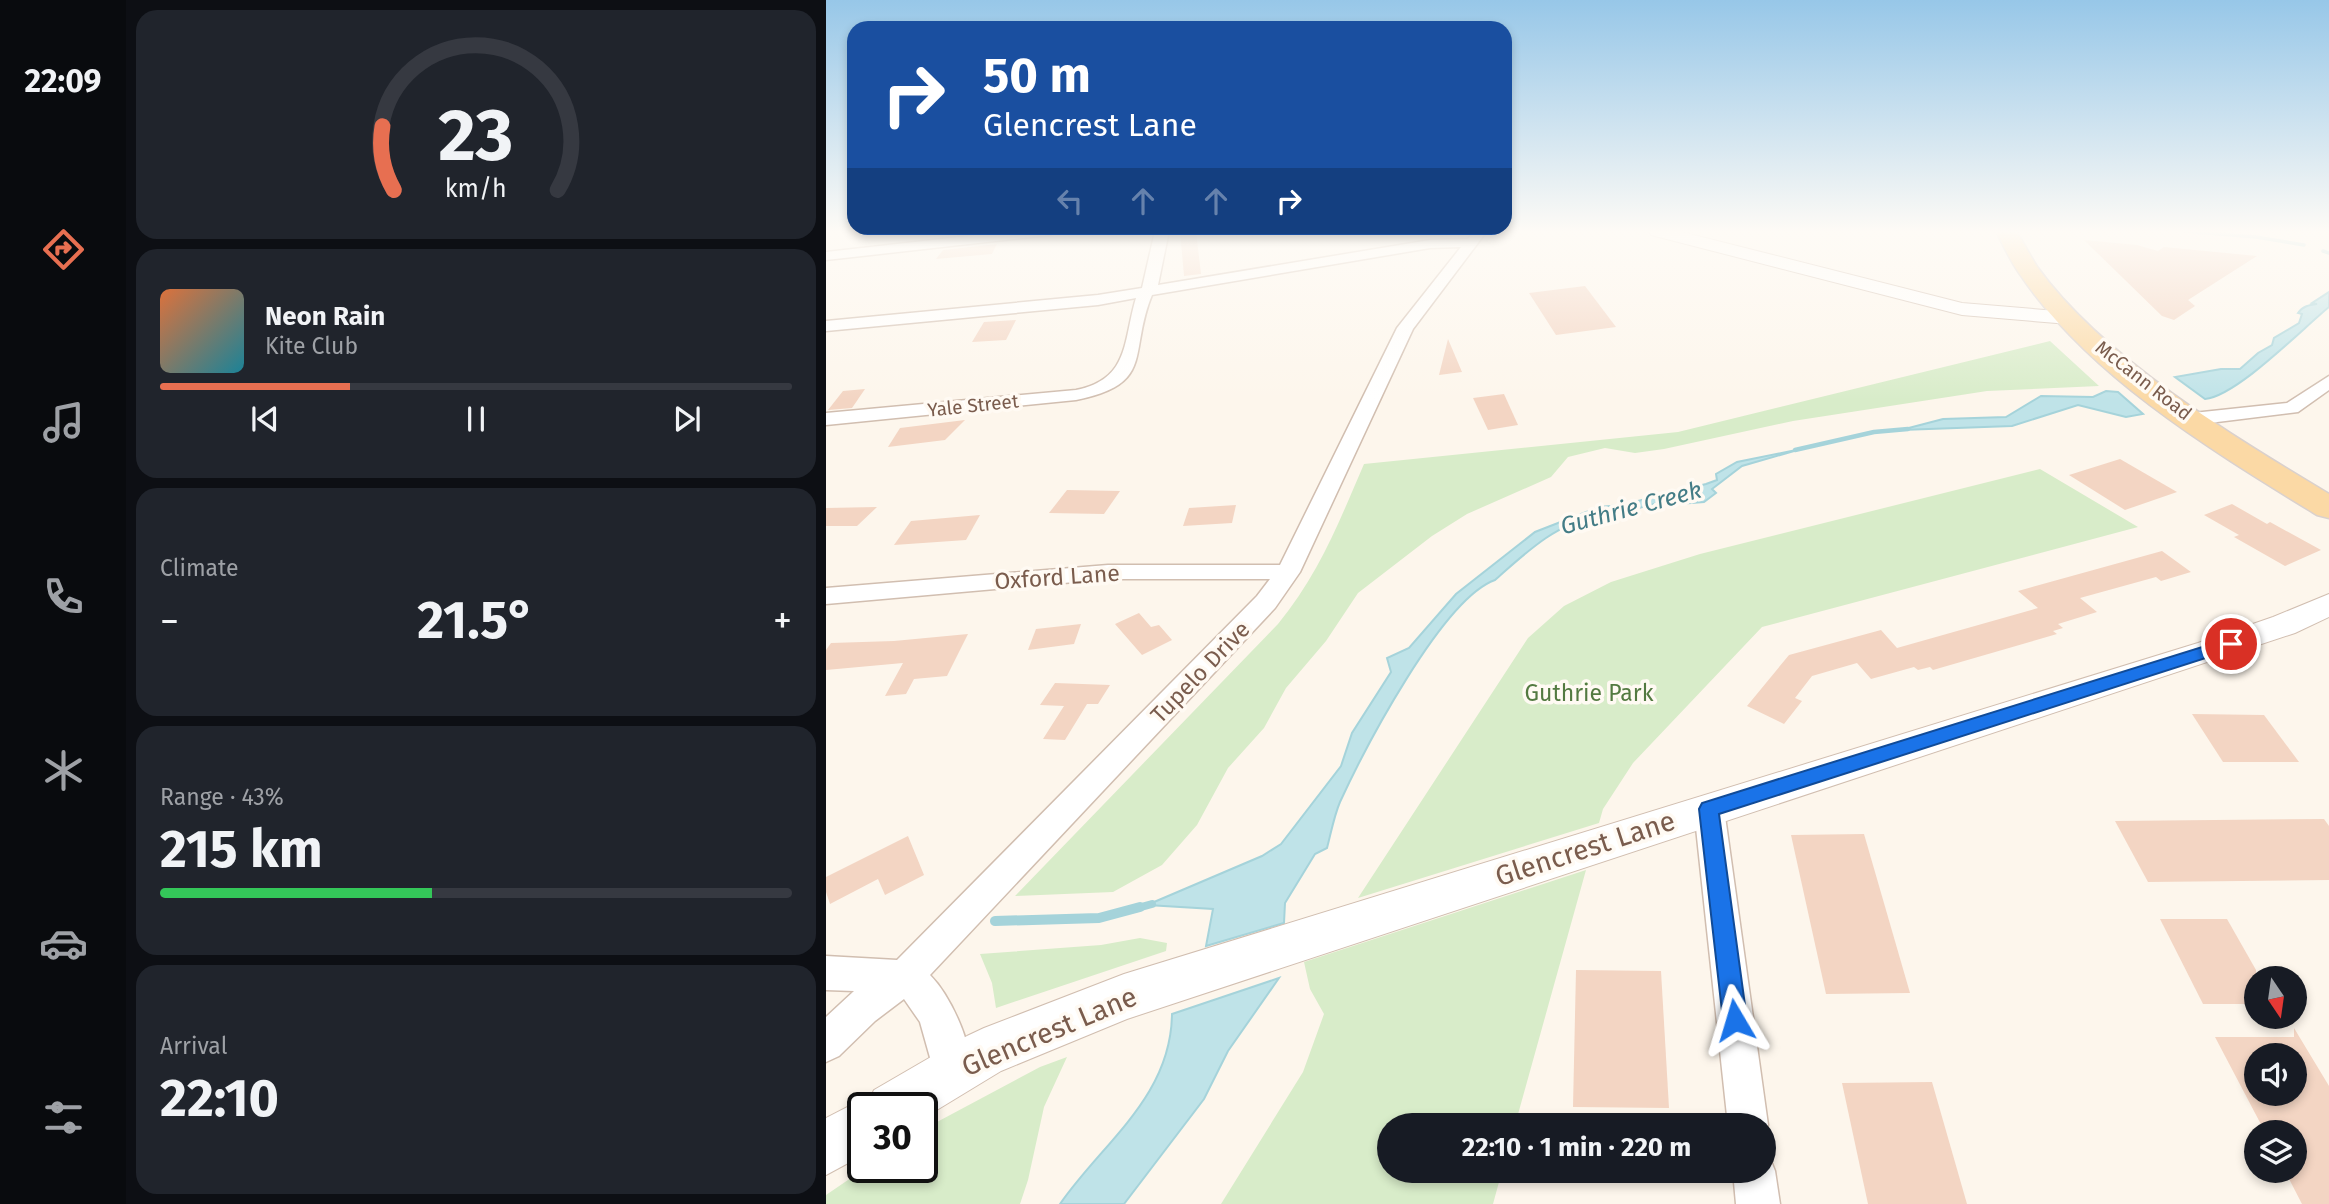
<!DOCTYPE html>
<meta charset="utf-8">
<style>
:root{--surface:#171b24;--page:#20242c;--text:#f1f3f6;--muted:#9ea1a6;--line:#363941;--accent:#e76f51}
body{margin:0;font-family:"Fira Sans",sans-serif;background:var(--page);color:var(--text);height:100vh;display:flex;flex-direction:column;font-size:26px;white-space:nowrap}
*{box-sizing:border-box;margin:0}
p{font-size:23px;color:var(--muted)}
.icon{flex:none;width:38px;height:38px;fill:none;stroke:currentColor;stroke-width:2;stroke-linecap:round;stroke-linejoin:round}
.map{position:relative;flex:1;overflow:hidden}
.drawer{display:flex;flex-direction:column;gap:10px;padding:10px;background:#0d0f14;width:700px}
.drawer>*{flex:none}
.hud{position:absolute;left:21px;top:21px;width:665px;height:214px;border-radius:21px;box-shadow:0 4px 10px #0003;background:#1a4fa0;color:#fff;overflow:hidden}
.needle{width:46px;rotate:167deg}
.fabs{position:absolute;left:1418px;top:966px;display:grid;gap:14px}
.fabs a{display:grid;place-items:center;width:63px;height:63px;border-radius:50%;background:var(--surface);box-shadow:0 4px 10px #0003;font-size:35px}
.speed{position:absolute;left:21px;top:1092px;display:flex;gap:14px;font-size:35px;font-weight:700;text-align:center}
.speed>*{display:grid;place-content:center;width:91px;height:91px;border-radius:50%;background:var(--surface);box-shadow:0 4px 10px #0003;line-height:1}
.speed .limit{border:4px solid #111;border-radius:10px;background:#fff;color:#111}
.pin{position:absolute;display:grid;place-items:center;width:60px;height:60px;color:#fff;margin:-30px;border:4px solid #fff;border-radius:50%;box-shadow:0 2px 7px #0007}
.me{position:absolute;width:77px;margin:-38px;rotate:353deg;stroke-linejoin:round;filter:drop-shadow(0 0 5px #0008)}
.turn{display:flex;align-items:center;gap:24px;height:147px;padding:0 21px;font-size:32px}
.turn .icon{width:91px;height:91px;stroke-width:2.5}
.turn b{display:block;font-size:49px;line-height:60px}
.lanes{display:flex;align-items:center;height:66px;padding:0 21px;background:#0003;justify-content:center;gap:35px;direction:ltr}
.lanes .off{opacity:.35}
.big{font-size:52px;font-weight:700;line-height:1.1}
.drawer .tile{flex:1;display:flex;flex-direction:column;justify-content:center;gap:10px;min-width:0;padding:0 24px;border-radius:21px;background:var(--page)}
.drawer .dial{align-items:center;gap:0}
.dial svg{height:182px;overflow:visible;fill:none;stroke:var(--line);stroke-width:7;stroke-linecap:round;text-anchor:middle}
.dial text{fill:var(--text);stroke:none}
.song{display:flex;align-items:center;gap:21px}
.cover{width:84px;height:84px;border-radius:10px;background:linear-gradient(135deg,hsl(20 70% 55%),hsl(190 70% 35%))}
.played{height:7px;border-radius:4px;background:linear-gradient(90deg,var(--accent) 30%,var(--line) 30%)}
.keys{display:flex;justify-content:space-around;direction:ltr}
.heat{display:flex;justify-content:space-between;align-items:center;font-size:38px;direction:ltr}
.charge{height:10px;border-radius:5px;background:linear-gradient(90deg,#34c759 43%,var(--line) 0)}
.trip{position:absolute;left:551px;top:1113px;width:399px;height:70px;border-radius:35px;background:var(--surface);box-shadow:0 4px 10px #0003;font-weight:700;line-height:70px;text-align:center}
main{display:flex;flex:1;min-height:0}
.dock{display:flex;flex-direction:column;width:126px;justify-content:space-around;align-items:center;background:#090b0e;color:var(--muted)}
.dock .icon{width:49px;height:49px}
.dock .active{color:var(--accent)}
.dock b{font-size:32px;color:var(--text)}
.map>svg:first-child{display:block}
</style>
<main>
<nav class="dock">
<b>22:09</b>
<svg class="icon active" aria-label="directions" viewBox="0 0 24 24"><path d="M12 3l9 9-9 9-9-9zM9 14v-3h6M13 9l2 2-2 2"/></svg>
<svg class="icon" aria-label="music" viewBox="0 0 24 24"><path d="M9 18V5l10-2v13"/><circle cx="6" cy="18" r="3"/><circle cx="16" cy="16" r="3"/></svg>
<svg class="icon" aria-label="phone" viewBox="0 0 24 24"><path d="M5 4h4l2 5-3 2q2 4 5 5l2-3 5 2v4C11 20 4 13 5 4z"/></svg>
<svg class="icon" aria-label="climate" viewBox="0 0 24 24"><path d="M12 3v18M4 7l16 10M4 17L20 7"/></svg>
<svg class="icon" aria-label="car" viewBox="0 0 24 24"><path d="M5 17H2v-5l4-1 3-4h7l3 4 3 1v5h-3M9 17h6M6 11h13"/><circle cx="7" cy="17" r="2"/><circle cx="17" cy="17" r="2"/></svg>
<svg class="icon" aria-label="filters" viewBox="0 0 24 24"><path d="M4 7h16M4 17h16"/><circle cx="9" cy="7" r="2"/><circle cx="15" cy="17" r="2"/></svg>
</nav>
<section class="drawer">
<div class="tile dial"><svg viewBox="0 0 100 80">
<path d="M14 69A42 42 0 1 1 86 69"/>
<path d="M14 69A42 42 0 0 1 9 41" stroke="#e76f51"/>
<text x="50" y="56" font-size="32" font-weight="700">23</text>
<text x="50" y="72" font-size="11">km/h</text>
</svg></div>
<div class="tile">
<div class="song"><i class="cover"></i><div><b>Neon Rain</b><p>Kite Club</p></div></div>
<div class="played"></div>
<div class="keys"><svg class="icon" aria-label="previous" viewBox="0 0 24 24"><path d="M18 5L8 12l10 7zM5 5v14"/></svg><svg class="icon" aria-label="pause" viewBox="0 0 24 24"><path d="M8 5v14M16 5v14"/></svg><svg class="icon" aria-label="next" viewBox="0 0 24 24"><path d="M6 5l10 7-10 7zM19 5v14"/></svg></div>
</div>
<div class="tile"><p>Climate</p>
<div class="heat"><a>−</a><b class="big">21.5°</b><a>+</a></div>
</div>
<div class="tile"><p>Range · 43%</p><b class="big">215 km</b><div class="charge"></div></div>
<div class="tile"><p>Arrival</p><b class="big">22:10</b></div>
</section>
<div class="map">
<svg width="1503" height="1204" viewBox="0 0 1503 1204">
<rect width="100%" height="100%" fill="#fdf6ec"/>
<g fill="#d8ecc9">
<path d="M1224,341L1273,386L1161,391L967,421L838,449L809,453L779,448L742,457L725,477L641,514L606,536L532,593L500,641L460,688L438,728L402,768L371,825L336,865L287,892L189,896L452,624C493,574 513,522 538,464L852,432Z"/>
<polygon points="1214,469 1312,527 936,627 807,763 777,809 773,823 532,898 702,638 738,606 785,582 874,554"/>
<polygon points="760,870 689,1125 564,1125 564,1171 676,1171 667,1204 395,1204 477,1072 498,1014 484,989 478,962"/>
<polygon points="314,938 341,943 340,951 170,1008 166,983 154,954 275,945"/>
<polygon points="241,1057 218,1107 202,1180 194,1204 0,1204 0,1195 41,1167 96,1167 96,1130 214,1067"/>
</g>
<g fill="#bfe3e8" stroke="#a5d3da" stroke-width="2">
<path d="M1503,292V307C1476,329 1411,396 1379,399L1349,377L1395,369H1414L1432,353L1446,345L1448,338L1473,323L1476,314L1472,313C1477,306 1483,305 1491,304L1486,303Z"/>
<polygon points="1280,391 1292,392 1317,414 1300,417 1252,405 1186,426 1075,430 1117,419 1180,417 1215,396 1267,397"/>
<path d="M975,449L916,466L886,489L890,493L878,502L853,504L851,498L767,520C734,519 693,559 669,580C616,599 538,750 514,802C508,816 505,833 501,848L489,854L459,903L458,923L380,946L387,909L321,905L436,856L455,844L515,766L526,733L565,672L561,658L583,648L630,594L709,532L773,507L796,505L880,484L891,480L890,474L911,462Z"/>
<path d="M453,978L402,1051L378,1099L298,1204H234C277,1142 345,1097 346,1014Z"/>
</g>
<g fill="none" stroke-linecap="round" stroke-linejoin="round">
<g stroke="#a5d3da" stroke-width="3.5">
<polyline points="1356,231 1430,237 1478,245"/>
<polyline points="1497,251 1503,253"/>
</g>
<polyline stroke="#a5d3da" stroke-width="4.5" points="969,450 1048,432 1082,429"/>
<polyline stroke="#a5d3da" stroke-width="8" points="308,909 326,904"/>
<polyline stroke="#a5d3da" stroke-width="10" points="169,921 273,918 314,907"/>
</g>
<g fill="#f3d5c3" fill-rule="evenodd">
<polygon points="354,231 370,231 375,274 358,276"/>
<polygon points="1258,240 1311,245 1332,251 1338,247 1431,256 1362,300 1369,306 1348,320 1336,316"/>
<polygon points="171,244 166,254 110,259 117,250"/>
<polygon points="759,286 790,327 730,335 703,293"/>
<polygon points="190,320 180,340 146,342 158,322"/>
<polygon points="622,339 636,372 613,375"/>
<polygon points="39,389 26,408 2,410 17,391"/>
<polygon points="678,394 692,425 662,430 647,398"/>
<polygon points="139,420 119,440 62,447 74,428"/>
<polygon points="1294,459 1351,492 1299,510 1243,475"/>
<polygon points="241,490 294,491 278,514 223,513"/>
<polygon points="1406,504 1441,524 1444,522 1495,550 1459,566 1408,537 1413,535 1378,515"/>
<polygon points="410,505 406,523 357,526 363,508"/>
<polygon points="51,507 31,526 0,526 0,508"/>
<polygon points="154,515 140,540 68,545 85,521"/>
<polygon points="1336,551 1365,572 1335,581 1330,577 1254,598 1271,612 1232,624 1237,628 1227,631 1231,634 1107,670 1104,667 1092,670 1088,667 1045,679 1031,663 986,676 969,698 976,701 958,724 921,706 963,655 1055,630 1071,648 1212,608 1192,591"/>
<polygon points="313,613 325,627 333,625 346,640 316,655 289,624"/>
<polygon points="255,624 248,644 202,650 210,629"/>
<polygon points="142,634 121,676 88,679 80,694 59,696 77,663 0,670 0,650 5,643 68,641"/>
<polygon points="229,683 284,685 272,704 261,704 239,740 217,739 238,706 214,705"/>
<polygon points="1366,714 1438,715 1473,762 1397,762"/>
<polygon points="1498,819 1503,826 1503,880 1322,882 1289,821"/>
<polygon points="1038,834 1084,993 1000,994 965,835"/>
<polygon points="82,836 98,875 59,895 52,879 4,904 0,892 0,877"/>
<polygon points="1334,919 1401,919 1430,970 1430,1004 1377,1004"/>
<polygon points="750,970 835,971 843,1108 747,1107"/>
<path d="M1468,1028L1503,1086V1204H1476L1459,1171H1468V1132H1439L1389,1037H1468ZM1430,1055H1468V1094H1430Z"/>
<polygon points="1106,1082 1141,1204 1042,1204 1016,1083"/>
</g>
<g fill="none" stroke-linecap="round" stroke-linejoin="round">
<g stroke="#d1beb0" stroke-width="3">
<g id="minor">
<polygon points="187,231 230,231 224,235 0,260 0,252"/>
<path d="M329,231H343L332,285L604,240L642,239L648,231H661L587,329L474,572L449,608L104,975C124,995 145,1041 145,1070C145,1075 142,1081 140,1086L126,1091L112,1086L94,1022L78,999L49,1021L13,1056L0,1062V1017L28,991L0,990V956L71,960L431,596L444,579H282L0,604V588L282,565H454L571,328L635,247L604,248L326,295C302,353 330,384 250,400L0,425V413L250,390C304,379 297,341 310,298L272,305L0,331V321L272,295L316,288Z"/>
<polygon points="1503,376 1503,390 1472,412 1367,425 1358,419 1367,413 1461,403"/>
<polygon points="883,797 894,800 898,809 942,1125 938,1135 938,1125 902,1125 868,809 872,800"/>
<polygon points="938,1154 943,1156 949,1171 954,1204 910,1204 907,1171 938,1171"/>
</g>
</g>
<g stroke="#d1beb0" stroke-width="2">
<g id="tertiary">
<polygon points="823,231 852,231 1136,303 1243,312 1250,314 1253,318 1250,322 1243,324 1136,315 825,235"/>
<polygon points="1503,594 1503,617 1469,633 301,1019 175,1071 96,1119 96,1108 37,1108 37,1155 0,1175 0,1118 37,1099 43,1101 48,1090 141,1036 158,1028 298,974 1372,643 1447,617"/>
</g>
</g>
<g stroke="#dad1cd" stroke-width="3">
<path id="primary" d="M1170,231H1190C1198,243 1204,256 1212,268C1277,358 1408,437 1503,494V518L1491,515C1387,451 1262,376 1193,273C1184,260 1177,245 1170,231Z"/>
</g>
<use href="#minor" fill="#fff" fill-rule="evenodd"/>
<use href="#tertiary" fill="#fff" fill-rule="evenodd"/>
<use href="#primary" fill="#fbd9a5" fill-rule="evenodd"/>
</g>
<linearGradient id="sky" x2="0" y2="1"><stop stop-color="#97c7e8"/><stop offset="0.58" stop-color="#fefbf6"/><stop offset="1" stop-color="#fefbf6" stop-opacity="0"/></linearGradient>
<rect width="1503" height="400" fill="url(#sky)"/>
<polygon fill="#1a73e8" stroke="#114b97" stroke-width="2" points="1405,638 1411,640 1413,644 1411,648 893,814 921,1020 918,1028 909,1032 901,1028 897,1020 873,809 876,803"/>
<g text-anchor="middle" stroke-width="7" stroke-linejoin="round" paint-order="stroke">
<g font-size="19" fill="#7a5c4d" stroke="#fffaf3">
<text transform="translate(1318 380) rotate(38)" y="7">McCann Road</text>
<text transform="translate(147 405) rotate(-6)" y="7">Yale Street</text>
</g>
<g font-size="23" fill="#7a5c4d" stroke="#fffaf3">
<text transform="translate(231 577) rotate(-4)" y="8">Oxford Lane</text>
<text transform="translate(374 672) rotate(-46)" y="8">Tupelo Drive</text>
</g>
<g font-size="23" fill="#537a41" stroke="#fffaf3">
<text x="763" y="701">Guthrie Park</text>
</g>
<g font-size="24" font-style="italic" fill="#437c86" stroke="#fffaf3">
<text transform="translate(805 508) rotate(-15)" y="8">Guthrie Creek</text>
</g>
<g font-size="28" fill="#7a5c4d" stroke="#fffaf3">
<text transform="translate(759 848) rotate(-18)" y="10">Glencrest Lane</text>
<text transform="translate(223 1031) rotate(-23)" y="10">Glencrest Lane</text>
</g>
</g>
</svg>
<div class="fabs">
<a><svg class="needle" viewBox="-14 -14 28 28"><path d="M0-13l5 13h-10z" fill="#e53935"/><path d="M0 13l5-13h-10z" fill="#9ea1a6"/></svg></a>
<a><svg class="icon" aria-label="sound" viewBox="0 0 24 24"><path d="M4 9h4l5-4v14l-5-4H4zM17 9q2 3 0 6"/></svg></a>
<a><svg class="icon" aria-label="layers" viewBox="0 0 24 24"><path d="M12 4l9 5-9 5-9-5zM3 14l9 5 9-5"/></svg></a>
</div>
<div class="speed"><div class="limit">30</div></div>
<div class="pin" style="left:1405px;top:644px;background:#d93025"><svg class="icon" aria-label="arrive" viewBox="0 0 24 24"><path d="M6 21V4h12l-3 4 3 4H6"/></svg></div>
<svg class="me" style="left:909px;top:1020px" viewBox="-20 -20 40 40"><path d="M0-17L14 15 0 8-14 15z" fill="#1a73e8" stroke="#fff" stroke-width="4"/></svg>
<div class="trip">22:10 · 1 min · 220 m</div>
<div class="hud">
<div class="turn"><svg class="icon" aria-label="right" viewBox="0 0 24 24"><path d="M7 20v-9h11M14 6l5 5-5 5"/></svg><div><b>50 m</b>Glencrest Lane</div></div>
<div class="lanes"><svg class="icon off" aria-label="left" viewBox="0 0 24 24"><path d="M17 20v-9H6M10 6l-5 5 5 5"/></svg><svg class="icon off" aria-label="ahead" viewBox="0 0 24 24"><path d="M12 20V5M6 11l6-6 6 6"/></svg><svg class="icon off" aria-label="ahead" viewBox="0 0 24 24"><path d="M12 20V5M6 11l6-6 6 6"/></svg><svg class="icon" aria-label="right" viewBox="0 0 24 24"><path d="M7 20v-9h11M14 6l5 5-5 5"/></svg></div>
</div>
</div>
</main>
